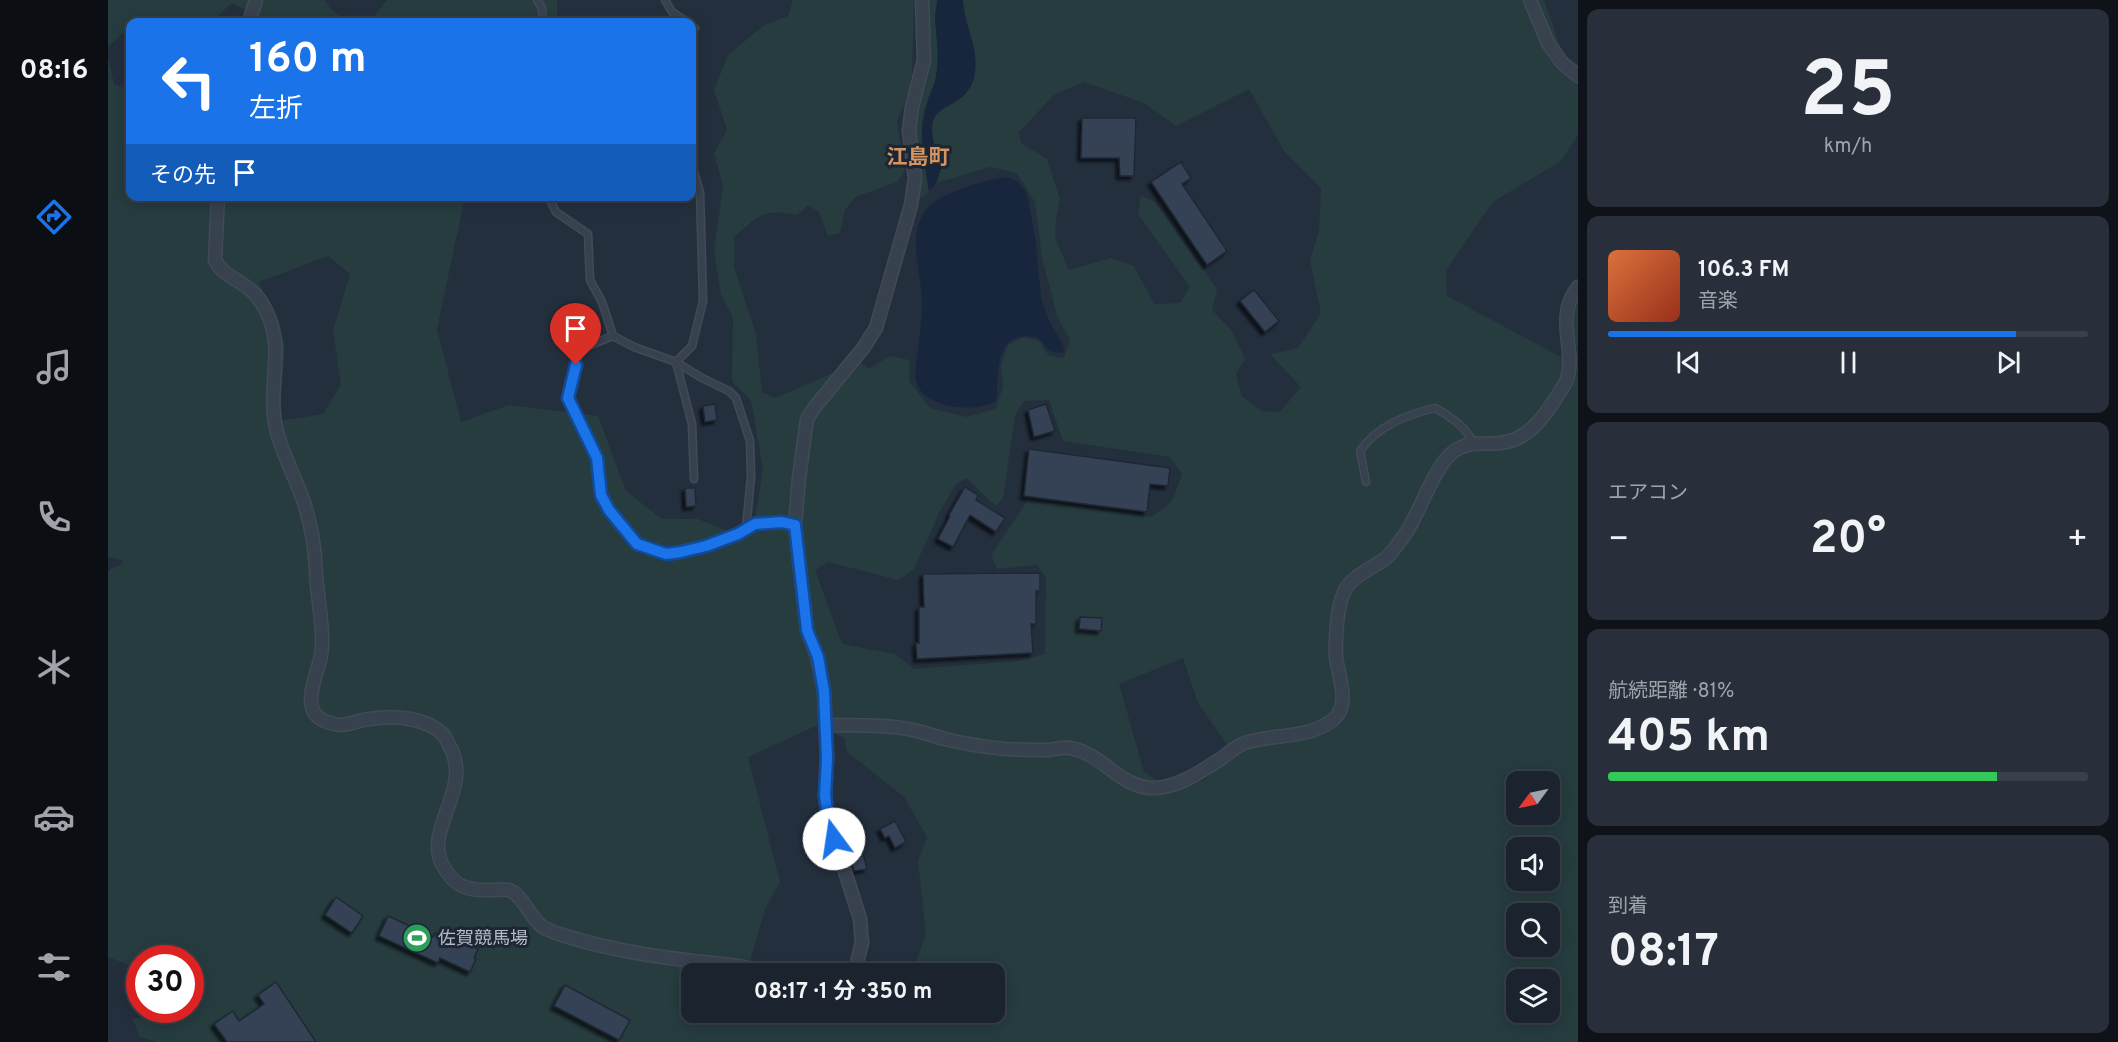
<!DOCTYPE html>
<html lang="ja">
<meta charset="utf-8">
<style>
:root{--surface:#1b232e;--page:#282f3a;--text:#f1f3f6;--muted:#a0a4aa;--line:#39404a;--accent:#1a73e8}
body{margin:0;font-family:Overpass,"Noto Sans JP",sans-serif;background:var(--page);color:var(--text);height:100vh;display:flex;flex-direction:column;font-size:22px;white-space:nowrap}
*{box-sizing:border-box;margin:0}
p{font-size:20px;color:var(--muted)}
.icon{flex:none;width:33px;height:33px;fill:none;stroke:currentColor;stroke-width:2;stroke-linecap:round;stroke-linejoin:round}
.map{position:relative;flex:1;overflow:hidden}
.drawer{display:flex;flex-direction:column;gap:9px;padding:9px;background:#0f1319;width:540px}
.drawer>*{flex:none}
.guide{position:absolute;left:18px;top:18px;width:570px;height:183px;border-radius:12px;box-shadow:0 3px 15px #0003,0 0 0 2px var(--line);background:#1a73e8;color:#fff;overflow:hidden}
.needle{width:39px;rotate:237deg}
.buttons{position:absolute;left:1398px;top:771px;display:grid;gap:12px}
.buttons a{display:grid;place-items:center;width:54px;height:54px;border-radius:12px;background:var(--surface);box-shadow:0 3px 15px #0003,0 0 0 2px var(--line);font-size:30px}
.speed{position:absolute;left:18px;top:945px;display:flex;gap:12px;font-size:30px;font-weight:700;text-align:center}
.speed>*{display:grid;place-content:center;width:78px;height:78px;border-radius:50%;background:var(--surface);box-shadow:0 3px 15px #0003,0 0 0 2px var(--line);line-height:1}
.speed .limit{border:9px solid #d22;background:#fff;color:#111}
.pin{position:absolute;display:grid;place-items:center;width:51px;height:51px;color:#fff;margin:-62px -26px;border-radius:50% 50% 50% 0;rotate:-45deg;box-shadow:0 0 6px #0007}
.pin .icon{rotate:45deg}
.me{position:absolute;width:66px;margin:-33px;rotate:346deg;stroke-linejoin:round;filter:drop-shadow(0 0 4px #0008)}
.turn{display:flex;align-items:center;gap:21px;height:126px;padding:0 24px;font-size:27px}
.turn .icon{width:78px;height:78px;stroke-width:2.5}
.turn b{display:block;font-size:42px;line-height:51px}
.then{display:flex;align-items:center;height:57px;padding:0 24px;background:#0003;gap:12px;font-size:22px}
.big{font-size:45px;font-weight:700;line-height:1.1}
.drawer .card{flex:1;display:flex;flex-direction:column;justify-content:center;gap:9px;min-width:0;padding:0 21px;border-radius:12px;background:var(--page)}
.drawer .dial{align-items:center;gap:0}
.dial b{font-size:78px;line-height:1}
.song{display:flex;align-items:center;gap:18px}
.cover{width:72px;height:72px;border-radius:9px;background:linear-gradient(135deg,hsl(20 70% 55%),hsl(10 70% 35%))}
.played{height:6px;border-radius:3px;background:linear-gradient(90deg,var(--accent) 85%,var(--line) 85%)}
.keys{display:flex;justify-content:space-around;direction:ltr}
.heat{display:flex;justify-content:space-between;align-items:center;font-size:33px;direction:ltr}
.charge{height:9px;border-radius:4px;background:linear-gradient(90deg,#34c759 81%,var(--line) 0)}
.trip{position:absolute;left:573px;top:963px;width:324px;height:60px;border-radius:12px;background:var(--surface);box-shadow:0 3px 15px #0003,0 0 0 2px var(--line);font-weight:700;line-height:60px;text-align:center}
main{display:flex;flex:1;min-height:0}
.dock{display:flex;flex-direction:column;width:108px;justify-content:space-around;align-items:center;background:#0b0e12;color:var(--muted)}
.dock .icon{width:42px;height:42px}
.dock .active{color:var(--accent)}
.dock b{font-size:27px;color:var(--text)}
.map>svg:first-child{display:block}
</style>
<main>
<nav class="dock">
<b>08:16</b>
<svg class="icon active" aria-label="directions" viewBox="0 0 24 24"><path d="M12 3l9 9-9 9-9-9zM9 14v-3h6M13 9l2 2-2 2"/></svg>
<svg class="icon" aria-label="music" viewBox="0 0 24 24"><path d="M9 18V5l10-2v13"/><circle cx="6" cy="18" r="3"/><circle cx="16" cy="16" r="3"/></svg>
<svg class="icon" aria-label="phone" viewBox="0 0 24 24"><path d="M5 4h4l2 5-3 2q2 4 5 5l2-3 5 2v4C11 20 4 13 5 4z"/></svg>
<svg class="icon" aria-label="climate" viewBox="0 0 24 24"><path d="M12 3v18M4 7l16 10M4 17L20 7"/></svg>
<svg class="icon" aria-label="car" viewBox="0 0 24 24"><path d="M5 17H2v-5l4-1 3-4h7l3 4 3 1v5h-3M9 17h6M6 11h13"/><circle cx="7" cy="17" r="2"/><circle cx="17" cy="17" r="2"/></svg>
<svg class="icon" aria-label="filters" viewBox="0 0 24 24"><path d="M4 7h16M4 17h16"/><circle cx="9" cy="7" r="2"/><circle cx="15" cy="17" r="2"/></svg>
</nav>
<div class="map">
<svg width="1470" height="1042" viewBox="0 0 1470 1042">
<defs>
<filter id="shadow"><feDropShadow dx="-3.5" dy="3.5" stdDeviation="1.5" flood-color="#0009"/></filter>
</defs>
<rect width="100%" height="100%" fill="#242f3e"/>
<g fill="#263c3f" fill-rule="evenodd">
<polygon points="0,0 217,0 222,8 241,22 154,22 148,16 124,3 103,22 73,22 63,16 36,22 22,22 22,27 0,47"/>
<polygon points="279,0 449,0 449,22 249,22 262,21"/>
<path d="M685,0H806L804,76L800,95L789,122L797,171L789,182L747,197L737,210L732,233L720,236L711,212L700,205L689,215C655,208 651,215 626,237V267L648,334L654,392L667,398L751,362L761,369L781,356L802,360L801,381L822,408L859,417L887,409L895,387L893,366L900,345L916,337L931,341L941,356L956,358L962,340L949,316L934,257L927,202L909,173L882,167L828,183L834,166C803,91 853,121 865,78C874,51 856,27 855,0H1436L1455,54L1470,64V135L1453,161L1385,202L1338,270L1339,296L1455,358L1469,350L1463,319L1470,302V1042H48L31,1036L25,1019L35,1017L38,1010H82V958H32L31,969L0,957V572L4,568L13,565L15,560L0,557V56L6,84L22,90V196L357,197L329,329L353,422L401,405L490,416L518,491L554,519H590L636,538L645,531L655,470L643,401L624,381L625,317L613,295L606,252L615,186L606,153L619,130L606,90L620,55L655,26L680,16ZM976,82L1036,103L1068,126L1141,89L1176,151L1213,188L1211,230L1202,261L1213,313L1190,348L1162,354L1193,387L1172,412L1154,411L1134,397L1128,374L1137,359L1124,331L1104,310L1109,289L1047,202L1033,195L1030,214L1082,287L1072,303L1046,304L1026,266L1003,258L961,270L947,238L948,218L952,199L939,159L913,143L911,132L946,95ZM220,256L242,274L225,330L233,385L215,414L171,421L177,344L151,282ZM941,400L955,441L1062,457L1074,474L1064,501L1044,517L920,500L883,555L889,569L929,565L938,577L937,654L911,661L806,669L787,654L734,644L707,570L720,562L790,580L806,569L831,513L848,484L858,478L888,506L895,498L907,416L916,401ZM1075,658L1090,703L1126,755L1096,780L1065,791L1036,772L1011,684ZM710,725L736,738L739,752L796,797L819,837L810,861L818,935L803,973L886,974V1012H584V974L642,973L639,972L657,909L672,882L640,757ZM1408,782H1442V814H1408ZM1408,848H1442V880H1408ZM1408,914H1442V946H1408ZM1408,980H1442V1012H1408Z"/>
<polygon points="818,0 829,0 827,19 831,44 829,69 827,82 820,98 814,150 821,192 810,200 804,127"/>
</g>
<g fill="#17263c">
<path d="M829,0H855C856,27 873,51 866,78C853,121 803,91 834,166L828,183L821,192C818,166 810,140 816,114C819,98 828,85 829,70C831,52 828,36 827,19C827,12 829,6 829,0Z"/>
<path d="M900,177L910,182L919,193L928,243L933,298L942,323L955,345L956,352C939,355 940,346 929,337C884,330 892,371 888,401C869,413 821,409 810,386C804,374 810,354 811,341C812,328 815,313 814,300C813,272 799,236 817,211C831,192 877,180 900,177Z"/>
</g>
<g fill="#364354" stroke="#1f2835" stroke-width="1.5" filter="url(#shadow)">
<polygon points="974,118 1028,118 1026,176 1012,176 1011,158 973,158"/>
<polygon points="1073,162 1083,178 1074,184 1119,251 1099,265 1043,182"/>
<polygon points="1146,290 1171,321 1157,332 1132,301"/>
<polygon points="607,404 609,420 597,422 595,406"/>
<polygon points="938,404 947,431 926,437 920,410"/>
<polygon points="921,449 1062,468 1060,486 1042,484 1039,512 916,496"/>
<polygon points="857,487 870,495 868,500 897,518 888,532 862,515 845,547 830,539 842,516 841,515"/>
<polygon points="577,488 587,488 588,506 578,507"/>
<polygon points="932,573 932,591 928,591 928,624 923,624 925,653 809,659 808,643 811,643 811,607 816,607 815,574"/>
<polygon points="972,617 994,618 993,631 971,629"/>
<polygon points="787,821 798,842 787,848 781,836 777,838 772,829"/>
<polygon points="753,846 759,869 746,871 740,849"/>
<polygon points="228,897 255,916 244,933 217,915"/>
<polygon points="280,916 325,937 327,933 344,941 346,938 370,949 366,958 368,959 362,972 332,958 330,963 271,936"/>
<polygon points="168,982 208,1042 119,1042 106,1024 125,1011 131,1021 156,1004 150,995"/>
<polygon points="457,985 522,1020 511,1040 446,1006"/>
</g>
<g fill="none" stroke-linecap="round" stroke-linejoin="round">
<g stroke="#414a57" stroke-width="9">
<g id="lane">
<polyline points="429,0 434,8 435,22"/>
<polyline points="557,0 564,12 579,22"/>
<polyline points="584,26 587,28 584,33"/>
<polyline points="584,165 592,192 595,301 584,346 568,362 584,424 586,479"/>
<polyline points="440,196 448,212 480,234 482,280 494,302 505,336 526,347 568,362 594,378 621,391 628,398 642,441 643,477 638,529"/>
<polyline points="505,336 472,349 460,398 489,458 493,495 501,510 529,544 558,554 573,552 598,546 630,534 647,524 674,522 687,525"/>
<path d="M1258,482L1252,451C1269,426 1298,415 1327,408C1342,416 1357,426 1365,442"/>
</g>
</g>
<g stroke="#414a57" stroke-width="15">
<g id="street">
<polyline points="1422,0 1440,43 1455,64 1470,76"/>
<polyline points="141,22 148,0"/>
<path d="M110,196L107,260C114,275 128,278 140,288C150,295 155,304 160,315C175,348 162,381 166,415C169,447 188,476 197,506C204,528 207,549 208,572C209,598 217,632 213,656C209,674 196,701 208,715C213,721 226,725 234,725C243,724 252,720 261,719C286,715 317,717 336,735C337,737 340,743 341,745C366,788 316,828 334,864C346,887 359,891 384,890C389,890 396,889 401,890C414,894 423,919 435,927C439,930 446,932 451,934C491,947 535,955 577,960C606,964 634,963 660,974"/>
<path d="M718,725C745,726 773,724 800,729C813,731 825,736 837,739C856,744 877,747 897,749C911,750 926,750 941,750C948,749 955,747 962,748C994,753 1012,788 1045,788C1070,788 1094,771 1114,758C1121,753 1128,746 1137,743C1167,733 1200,740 1226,719C1243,704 1230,676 1228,657C1227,641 1229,606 1236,592C1243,576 1265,568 1278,558C1285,552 1290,543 1296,536C1311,515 1326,466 1345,452C1361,440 1375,445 1392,443C1424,441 1443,406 1458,382C1470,353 1445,318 1470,287"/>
<polyline points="744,974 748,966 754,943 752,919 720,818 717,795 719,758 716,691 709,657 699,630 687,525 691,478 699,419 706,408 756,347 768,328 803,205 807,178 801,130 804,107 816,60 814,0"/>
</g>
</g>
<use href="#lane" stroke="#38414e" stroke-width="6"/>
<use href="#street" stroke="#38414e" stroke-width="12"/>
</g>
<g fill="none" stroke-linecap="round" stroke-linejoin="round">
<g stroke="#114b97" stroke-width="15">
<polyline id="route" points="468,365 460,398 489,458 493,495 501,510 529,544 558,554 573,552 598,546 630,534 647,524 674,522 687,525 699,630 710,657 716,691 719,758 717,795 720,818 726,839"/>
</g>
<use href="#route" stroke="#1a73e8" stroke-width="10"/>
</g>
<defs>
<g id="stadium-disc" transform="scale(1.5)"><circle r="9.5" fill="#2e9e5b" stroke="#1d2633"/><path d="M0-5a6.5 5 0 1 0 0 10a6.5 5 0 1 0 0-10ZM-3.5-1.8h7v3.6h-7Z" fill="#fff"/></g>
</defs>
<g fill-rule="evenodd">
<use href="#stadium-disc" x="309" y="938"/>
</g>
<g text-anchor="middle" stroke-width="6" stroke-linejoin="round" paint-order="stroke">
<g font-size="18" fill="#b4bcc9" stroke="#1d2633" text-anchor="start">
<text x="330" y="944">佐賀競馬場</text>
</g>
<g font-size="21" font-weight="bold" fill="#d59563" stroke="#1d2633">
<text x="810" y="164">江島町</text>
</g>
</g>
</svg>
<div class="buttons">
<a><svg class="needle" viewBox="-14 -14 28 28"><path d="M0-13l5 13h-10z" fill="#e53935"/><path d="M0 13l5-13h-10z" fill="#a0a4aa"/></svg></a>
<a><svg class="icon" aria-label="sound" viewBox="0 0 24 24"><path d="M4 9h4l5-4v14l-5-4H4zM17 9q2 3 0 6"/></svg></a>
<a><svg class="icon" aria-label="search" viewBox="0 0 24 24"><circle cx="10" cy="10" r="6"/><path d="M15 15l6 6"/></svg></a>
<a><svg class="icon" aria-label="layers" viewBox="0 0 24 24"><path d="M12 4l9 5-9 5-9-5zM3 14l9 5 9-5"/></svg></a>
</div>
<div class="speed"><div class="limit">30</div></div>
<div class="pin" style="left:468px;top:365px;background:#d93025"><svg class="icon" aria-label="arrive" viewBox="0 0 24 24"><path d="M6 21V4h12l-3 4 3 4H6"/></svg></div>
<svg class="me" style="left:726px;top:839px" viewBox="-20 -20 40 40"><circle r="19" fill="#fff"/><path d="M0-13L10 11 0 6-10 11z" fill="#1a73e8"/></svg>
<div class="trip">08:17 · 1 分 · 350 m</div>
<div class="guide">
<div class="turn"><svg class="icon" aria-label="left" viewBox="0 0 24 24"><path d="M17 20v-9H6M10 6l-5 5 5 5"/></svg><div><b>160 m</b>左折</div></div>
<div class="then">その先<svg class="icon" aria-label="arrive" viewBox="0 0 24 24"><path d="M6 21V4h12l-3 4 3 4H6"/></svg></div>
</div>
</div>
<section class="drawer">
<div class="card dial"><b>25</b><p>km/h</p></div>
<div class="card">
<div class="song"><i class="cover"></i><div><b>106.3 FM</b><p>音楽</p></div></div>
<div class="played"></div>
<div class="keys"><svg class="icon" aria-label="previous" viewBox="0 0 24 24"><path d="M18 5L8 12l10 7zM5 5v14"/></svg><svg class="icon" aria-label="pause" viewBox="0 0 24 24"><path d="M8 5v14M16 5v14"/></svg><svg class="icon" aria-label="next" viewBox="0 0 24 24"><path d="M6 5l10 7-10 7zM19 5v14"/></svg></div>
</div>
<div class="card"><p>エアコン</p>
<div class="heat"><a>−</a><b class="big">20°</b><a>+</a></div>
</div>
<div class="card"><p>航続距離 · 81%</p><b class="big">405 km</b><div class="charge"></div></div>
<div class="card"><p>到着</p><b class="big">08:17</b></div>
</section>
</main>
